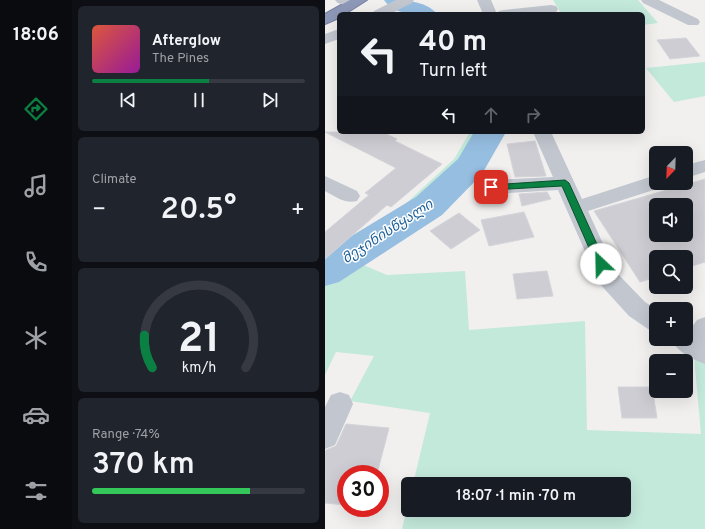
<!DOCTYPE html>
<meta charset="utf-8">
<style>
:root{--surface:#171b24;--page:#20242c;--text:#f1f3f6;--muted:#9ea1a6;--line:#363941;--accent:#0b8043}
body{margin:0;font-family:Overpass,"Noto Sans Georgian",sans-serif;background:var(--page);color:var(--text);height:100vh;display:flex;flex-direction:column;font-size:15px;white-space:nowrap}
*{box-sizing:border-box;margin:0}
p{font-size:13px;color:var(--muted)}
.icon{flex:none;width:22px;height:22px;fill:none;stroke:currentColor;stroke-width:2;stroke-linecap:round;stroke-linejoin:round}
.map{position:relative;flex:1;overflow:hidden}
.drawer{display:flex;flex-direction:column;gap:6px;padding:6px;background:#0d0f14;width:253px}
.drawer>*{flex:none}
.banner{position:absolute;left:12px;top:12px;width:308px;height:122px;border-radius:6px;box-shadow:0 4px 16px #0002;background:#171b24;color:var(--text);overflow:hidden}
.needle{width:26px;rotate:203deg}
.fabs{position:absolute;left:324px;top:146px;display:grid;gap:8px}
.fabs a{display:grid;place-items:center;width:44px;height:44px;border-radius:6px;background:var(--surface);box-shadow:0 4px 16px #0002;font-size:20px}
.speed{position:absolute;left:12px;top:465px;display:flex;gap:8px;font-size:20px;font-weight:700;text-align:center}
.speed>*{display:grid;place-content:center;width:52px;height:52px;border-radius:50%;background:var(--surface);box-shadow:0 4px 16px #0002;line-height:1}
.speed .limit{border:6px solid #d22;background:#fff;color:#111}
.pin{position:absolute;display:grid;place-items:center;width:34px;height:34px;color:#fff;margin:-17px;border-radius:8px;box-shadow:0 2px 6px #0006}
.me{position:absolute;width:44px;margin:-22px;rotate:336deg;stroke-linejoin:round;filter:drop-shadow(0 0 3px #0008)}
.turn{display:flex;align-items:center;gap:14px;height:84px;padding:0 16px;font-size:18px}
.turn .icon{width:52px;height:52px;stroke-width:2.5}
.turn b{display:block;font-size:28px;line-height:34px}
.lanes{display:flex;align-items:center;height:38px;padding:0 16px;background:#0003;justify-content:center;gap:20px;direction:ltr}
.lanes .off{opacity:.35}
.big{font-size:30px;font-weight:600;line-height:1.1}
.drawer .tile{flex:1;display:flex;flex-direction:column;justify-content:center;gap:6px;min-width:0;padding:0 14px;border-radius:6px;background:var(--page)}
.drawer .dial{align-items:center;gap:0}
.dial svg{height:104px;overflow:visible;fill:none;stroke:var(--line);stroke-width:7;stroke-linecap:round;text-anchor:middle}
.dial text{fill:var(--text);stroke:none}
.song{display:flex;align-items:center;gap:12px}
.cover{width:48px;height:48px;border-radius:6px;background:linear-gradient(135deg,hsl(10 70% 55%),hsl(300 70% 35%))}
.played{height:4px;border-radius:2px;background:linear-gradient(90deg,var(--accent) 55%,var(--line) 55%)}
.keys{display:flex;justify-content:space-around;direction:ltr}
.heat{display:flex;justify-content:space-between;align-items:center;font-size:22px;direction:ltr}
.charge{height:6px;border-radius:3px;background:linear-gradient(90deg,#34c759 74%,var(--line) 0)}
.trip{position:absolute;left:76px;top:477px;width:230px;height:40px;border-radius:6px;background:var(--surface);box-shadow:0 4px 16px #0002;font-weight:600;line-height:40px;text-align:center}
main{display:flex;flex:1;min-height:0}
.tabs{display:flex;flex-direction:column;width:72px;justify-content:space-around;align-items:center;background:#090b0e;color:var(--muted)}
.tabs .icon{width:28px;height:28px}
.tabs .on{color:var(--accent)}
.tabs b{font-size:18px;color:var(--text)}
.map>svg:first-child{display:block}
</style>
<main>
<nav class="tabs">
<b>18:06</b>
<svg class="icon on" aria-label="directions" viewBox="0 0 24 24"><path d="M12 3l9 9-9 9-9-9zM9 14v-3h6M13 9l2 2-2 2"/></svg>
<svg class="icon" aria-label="music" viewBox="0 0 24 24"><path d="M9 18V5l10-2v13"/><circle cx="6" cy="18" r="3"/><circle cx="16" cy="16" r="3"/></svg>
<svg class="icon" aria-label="phone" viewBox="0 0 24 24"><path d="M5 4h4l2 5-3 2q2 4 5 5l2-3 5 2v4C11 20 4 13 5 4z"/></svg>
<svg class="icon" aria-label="climate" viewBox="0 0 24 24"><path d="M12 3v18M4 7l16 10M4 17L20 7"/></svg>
<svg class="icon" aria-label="car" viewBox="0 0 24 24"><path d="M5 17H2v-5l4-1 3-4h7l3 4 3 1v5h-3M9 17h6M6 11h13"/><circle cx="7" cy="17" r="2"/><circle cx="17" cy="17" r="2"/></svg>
<svg class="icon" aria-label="filters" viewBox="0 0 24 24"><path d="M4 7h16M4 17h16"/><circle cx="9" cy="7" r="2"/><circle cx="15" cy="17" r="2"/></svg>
</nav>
<section class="drawer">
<div class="tile">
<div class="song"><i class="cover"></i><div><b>Afterglow</b><p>The Pines</p></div></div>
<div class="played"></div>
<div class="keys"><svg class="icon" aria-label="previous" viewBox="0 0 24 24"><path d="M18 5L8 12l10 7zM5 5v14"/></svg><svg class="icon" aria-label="pause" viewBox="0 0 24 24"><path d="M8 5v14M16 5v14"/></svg><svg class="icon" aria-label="next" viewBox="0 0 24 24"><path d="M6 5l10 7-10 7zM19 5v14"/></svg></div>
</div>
<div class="tile"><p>Climate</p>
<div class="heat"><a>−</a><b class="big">20.5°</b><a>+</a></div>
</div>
<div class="tile dial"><svg viewBox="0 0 100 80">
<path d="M14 69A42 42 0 1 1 86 69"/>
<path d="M14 69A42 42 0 0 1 8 44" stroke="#0b8043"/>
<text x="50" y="56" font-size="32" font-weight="700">21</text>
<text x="50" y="72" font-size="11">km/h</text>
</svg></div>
<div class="tile"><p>Range · 74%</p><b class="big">370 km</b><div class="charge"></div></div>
</section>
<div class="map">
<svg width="380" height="529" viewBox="0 0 380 529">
<rect width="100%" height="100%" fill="#f1f0ef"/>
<g fill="#c3e9db">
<polygon points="228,0 313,0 333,23 318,25 318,14 226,14 236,13"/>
<polygon points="380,62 380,96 349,102 321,68"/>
<polygon points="145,132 165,132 145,166 104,206 22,258 62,275 140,271 144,330 260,321 262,430 376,434 368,346 380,353 380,529 77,529 83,504 83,510 299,510 299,484 88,484 105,413 25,401 49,356 11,352 0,375 0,271 22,258 129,159"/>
</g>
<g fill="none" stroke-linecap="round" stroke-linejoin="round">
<g fill="#96bee1" fill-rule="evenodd">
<path d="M59,0C77,0 101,0 112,14C94,14 71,17 59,0Z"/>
<polygon points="149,132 181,132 157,174 117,215 14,282 0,286 0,252 91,197 133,159"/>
</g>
</g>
<g fill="#cdcdd3" stroke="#d4d4d9" fill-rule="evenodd">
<polygon points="361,38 375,56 345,59 332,40"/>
<polygon points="0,132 57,132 72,139 70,141 117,164 66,207 62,205 0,259 0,232 44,195 40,193 71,168"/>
<polygon points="210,141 221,176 190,177 182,144"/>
<path d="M380,179V262L361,268V257H331V277L315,282L269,211ZM331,205H361V235H331Z"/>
<polygon points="222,192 226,199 197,206 194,194"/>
<polygon points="199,212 209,237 164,246 156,220"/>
<polygon points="134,213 155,230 126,249 105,231"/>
<polygon points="222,271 228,296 192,299 188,274"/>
<polygon points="293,387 327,387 332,418 297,418"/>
<polygon points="21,424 64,428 52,474 21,474 21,505 0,503 0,454 1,450 11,446"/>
</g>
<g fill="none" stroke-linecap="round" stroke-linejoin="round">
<g stroke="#7882a3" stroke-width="2">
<polygon id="highway" points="25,0 42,0 20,14 14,14 14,18 0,24 0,14"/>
</g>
<g fill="#c1c6cf" fill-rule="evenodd">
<path d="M10,0H25L26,1L24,4C18,5 14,5 10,0Z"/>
<polygon points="71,0 89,0 87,3 65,14 47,14 49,11"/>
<polygon points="152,0 166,0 172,14 158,14"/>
<polygon points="316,0 334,0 373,19 375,22 373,25 363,25 318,3"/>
<polygon points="226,5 231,6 233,9 231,12 218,14 172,14 174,11 179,10"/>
<polygon points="14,29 14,39 0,44 0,34"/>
<polygon points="208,132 226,132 257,199 331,175 331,183 340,183 338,187 263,211 291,272 320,302 331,309 331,332 323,329 304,316 274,283 233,190 167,194 160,192 157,187 160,182 167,180 228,177"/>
<polygon points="380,160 380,172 361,178 361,165"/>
<path d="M0,176L32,191L35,196L32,201C20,204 11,197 0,191Z"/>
<path d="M380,317V364C367,359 352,352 346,339H361V330L364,331L372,320Z"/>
<polygon points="15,392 24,395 28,404 10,445 0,449 0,407 6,395"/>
</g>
<use href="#highway" fill="#8d97b7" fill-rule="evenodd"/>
</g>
<polygon fill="#0b8043" stroke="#07532c" points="240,180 244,183 281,264 279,266 276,267 271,264 237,186 166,190 162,187 166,185"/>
<g text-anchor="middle" stroke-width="3" stroke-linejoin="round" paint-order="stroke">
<g font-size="14" font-style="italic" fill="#1e6098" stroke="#fff">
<text transform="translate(62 231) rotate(-33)" y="5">მეჯინისწყალი</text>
</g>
</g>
</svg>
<div class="fabs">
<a><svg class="needle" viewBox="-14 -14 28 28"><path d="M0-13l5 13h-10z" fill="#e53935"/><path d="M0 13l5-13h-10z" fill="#9ea1a6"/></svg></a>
<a><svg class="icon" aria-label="sound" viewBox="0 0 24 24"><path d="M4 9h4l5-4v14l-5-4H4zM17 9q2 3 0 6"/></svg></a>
<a><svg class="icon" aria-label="search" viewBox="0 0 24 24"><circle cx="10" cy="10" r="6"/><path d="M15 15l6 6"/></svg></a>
<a>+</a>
<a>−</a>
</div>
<div class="speed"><div class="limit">30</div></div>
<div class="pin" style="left:166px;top:187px;background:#d93025"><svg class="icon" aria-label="arrive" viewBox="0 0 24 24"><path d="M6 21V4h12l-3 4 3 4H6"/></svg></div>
<svg class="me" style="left:276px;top:264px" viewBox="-20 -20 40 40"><circle r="19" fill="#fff"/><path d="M0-13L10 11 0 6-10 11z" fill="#0b8043"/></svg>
<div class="trip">18:07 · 1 min · 70 m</div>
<div class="banner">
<div class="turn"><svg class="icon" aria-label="left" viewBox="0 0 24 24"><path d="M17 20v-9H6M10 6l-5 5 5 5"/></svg><div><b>40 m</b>Turn left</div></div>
<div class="lanes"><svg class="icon" aria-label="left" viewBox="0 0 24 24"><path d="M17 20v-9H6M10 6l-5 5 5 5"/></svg><svg class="icon off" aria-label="ahead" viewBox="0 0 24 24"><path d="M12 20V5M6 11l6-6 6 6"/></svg><svg class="icon off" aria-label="right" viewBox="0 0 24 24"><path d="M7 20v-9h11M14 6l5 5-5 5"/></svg></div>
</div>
</div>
</main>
